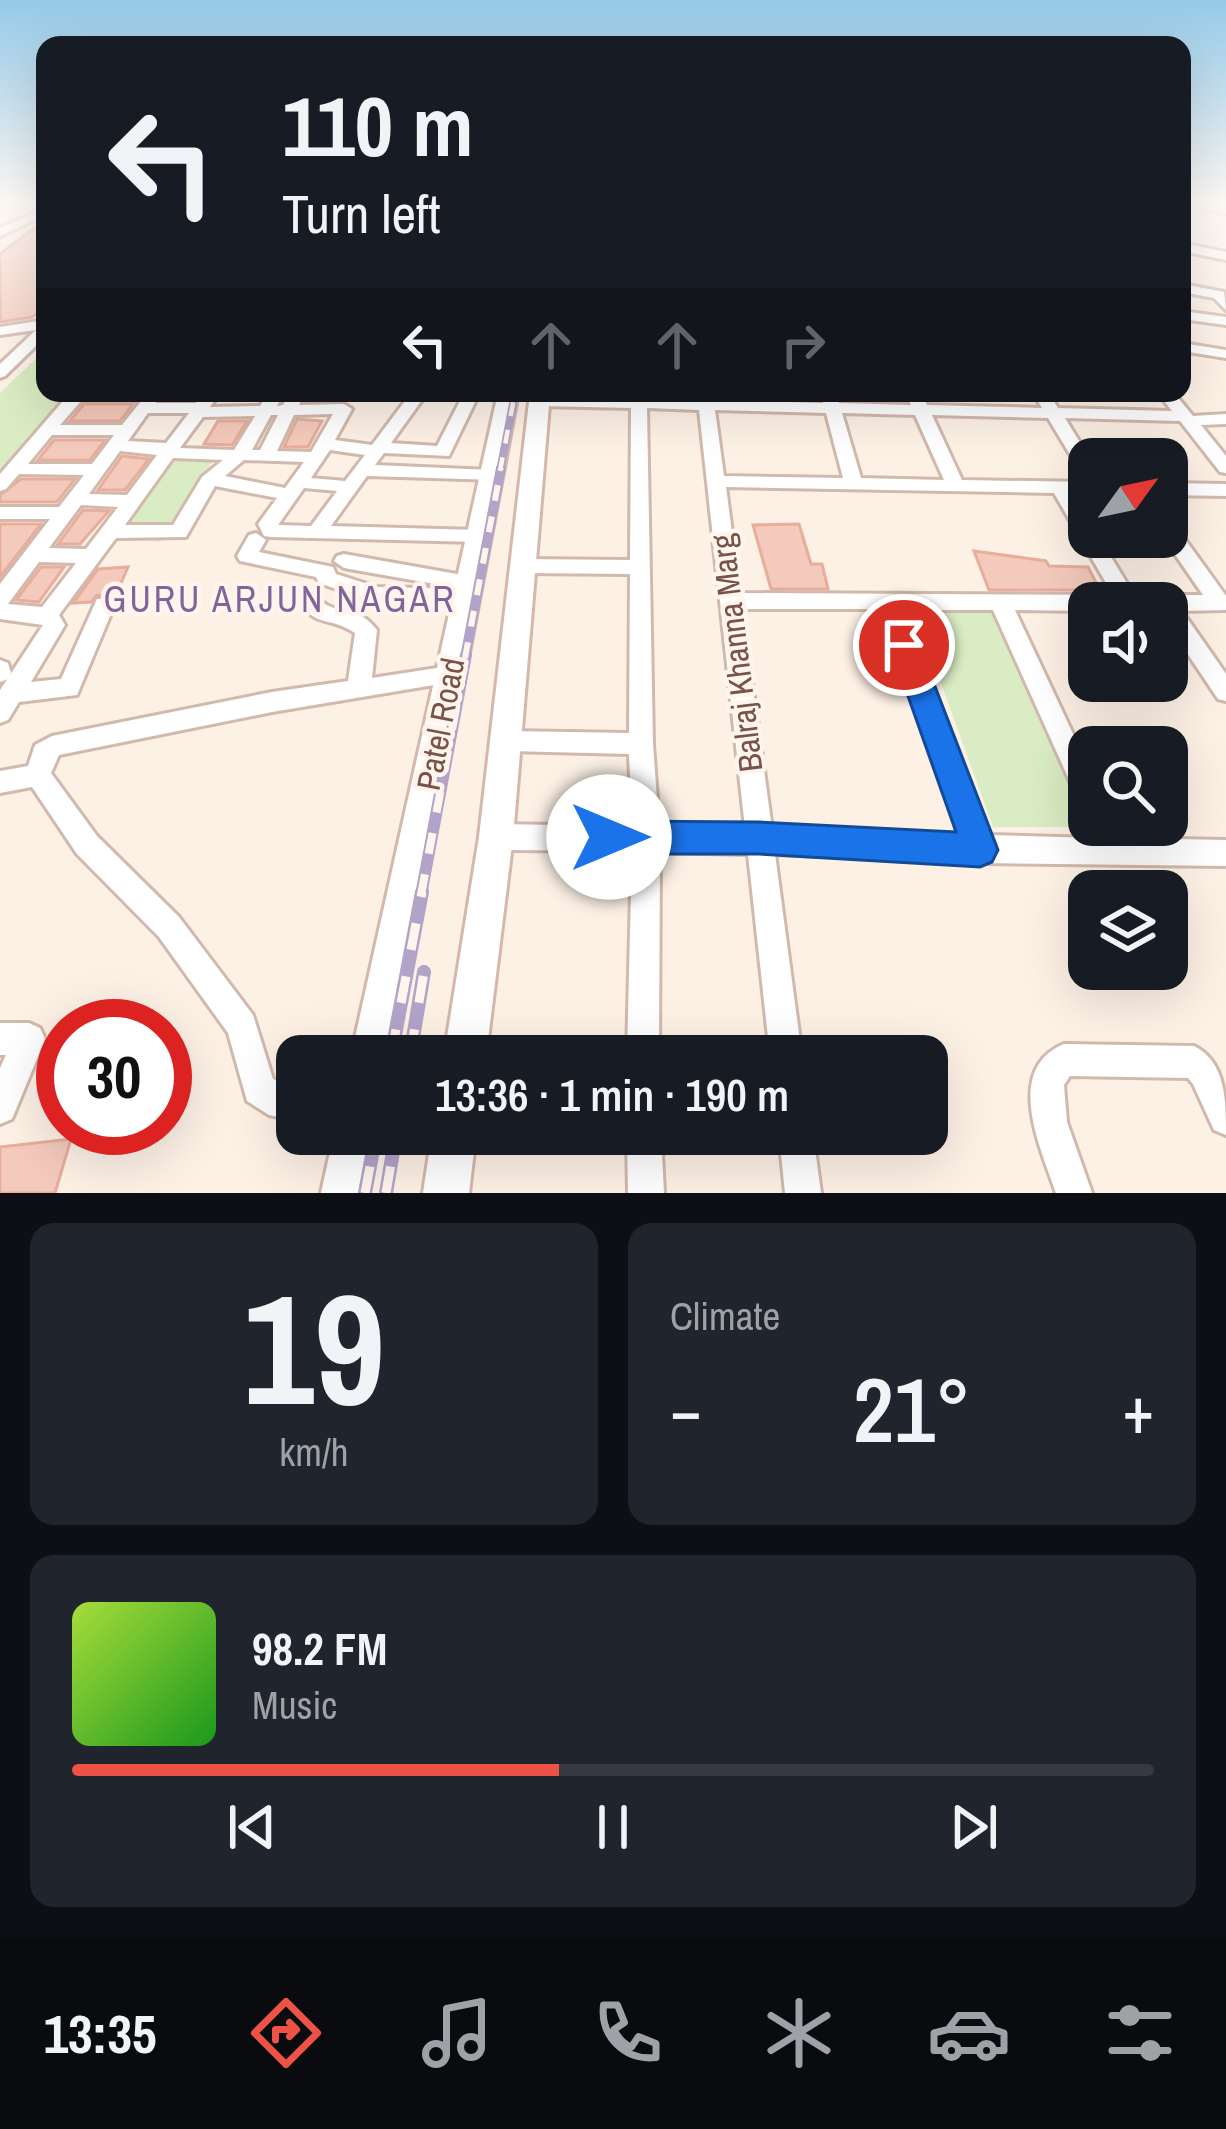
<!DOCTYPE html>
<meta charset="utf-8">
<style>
:root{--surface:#171b24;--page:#20242c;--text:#f1f3f6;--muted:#9ea1a6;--line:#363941;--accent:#ed5245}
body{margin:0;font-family:"Archivo Narrow",sans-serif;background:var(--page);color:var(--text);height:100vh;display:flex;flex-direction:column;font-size:45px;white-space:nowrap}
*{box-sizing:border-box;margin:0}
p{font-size:39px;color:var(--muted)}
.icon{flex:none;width:66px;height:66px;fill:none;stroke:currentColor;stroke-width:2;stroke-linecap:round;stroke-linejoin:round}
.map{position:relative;height:1193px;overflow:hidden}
.details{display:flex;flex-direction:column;gap:30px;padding:30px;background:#0d0f14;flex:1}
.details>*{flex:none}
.guide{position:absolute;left:36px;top:36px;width:1155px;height:366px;border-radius:24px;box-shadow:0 12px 48px #0002;background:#171b24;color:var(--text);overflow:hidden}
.needle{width:78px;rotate:57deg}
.fabs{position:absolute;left:1068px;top:438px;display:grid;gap:24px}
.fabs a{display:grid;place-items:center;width:120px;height:120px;border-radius:24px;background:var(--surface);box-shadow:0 12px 48px #0002;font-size:60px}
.speed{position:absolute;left:36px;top:999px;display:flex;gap:24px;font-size:60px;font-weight:700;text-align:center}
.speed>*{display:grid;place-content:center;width:156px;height:156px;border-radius:50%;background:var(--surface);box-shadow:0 12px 48px #0002;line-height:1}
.speed .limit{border:18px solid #d22;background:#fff;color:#111}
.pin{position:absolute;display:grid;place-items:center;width:102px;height:102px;color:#fff;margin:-51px;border:6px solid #fff;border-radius:50%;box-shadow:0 3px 12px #0007}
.me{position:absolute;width:132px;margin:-66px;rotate:90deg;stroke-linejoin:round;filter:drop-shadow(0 0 9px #0008)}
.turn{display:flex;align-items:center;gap:42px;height:252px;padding:0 48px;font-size:54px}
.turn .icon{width:156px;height:156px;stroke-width:2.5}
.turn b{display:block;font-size:84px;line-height:102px}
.lanes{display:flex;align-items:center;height:114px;padding:0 48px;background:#0003;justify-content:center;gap:60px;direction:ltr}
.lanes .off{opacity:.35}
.big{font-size:90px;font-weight:600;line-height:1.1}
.details .card{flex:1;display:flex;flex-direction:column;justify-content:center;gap:18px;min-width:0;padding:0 42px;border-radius:24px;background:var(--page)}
.details .dial{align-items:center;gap:0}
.dial b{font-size:156px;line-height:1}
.song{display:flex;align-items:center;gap:36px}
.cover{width:144px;height:144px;border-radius:18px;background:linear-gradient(135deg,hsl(80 70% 55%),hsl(120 70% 35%))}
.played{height:12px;border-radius:6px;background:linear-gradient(90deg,var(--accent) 45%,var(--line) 45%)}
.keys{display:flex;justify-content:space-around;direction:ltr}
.heat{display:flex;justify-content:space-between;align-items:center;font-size:66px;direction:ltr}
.details .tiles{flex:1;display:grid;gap:30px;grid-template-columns:1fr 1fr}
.card:last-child{grid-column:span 2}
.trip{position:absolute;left:276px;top:1035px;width:672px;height:120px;border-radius:24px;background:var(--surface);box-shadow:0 12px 48px #0002;font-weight:600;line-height:120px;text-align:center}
.tab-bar{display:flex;height:192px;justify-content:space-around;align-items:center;background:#090b0e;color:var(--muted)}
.tab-bar .icon{width:84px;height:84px}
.tab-bar .current{color:var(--accent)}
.tab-bar b{font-size:54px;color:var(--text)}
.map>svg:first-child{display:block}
</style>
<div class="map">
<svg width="1226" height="1193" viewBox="0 0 1226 1193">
<rect width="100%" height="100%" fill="#fdf1e6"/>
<g fill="#daecc3">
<polygon points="45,350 45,393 78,393 0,483 0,393"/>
<polygon points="162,455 216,456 160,542 112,535"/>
<polygon points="913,606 989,606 1089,827 993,827"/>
</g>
<g fill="#f4cabc" stroke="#e8ad9b" stroke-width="3">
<polygon points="45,220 45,309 32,317 0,322 0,254"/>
<polygon points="84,404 133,404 120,421 70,421"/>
<polygon points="297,419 322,421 308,447 284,447"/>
<polygon points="218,421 247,421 232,445 204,444"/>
<polygon points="54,440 105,440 90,460 38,460"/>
<polygon points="122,456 149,459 125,490 98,490"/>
<polygon points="21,479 75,479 57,502 0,502 0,495"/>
<polygon points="83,510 109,511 80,544 58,544"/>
<polygon points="0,524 41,524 0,577"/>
<polygon points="799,524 811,564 822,564 828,589 771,589 753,525"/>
<polygon points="974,551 1046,561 1049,566 1088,567 1100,590 989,590"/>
<polygon points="41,567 64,567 39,602 16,600"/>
<polygon points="128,567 115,597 97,595 91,602 73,603 98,569"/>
<polygon points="71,1139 55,1193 0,1193 0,1147"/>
</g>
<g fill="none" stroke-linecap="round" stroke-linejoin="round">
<g stroke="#d2b9ad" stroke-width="6">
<g id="minor">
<polygon points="1182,204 1226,208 1226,214"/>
<polygon points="45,208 45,215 0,236 0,228"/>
<polygon points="1182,243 1226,252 1226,260 1182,251"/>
<polygon points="1182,284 1224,292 1226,310 1214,298 1182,292"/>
<polygon points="1182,311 1226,317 1226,325 1182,319"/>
<polygon points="45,320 45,337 5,376 0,378 0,364 36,330 0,335 0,327"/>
<polygon points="1182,343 1226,350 1226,358 1182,351"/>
<path d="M70,393H163L156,403H196L204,393H220L210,407L260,406L268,393H284L277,406L283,405L289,393H305L299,405L344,404L352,409L335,440L372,445L411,393H427L391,443L437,446L463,395H475L477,398L449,456L384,453L375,465L491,470L500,476L497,480L367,476L331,526L478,530L488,536L478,542L271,537L264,536L258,524L277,498L215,486L186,537L116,538L59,615L65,625L31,682L61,679L97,599H111L115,604L77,695L19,702L8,720L0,723V690L43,625L0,619V584L50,519H0V507H59L84,475L19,474L6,489L0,491V474ZM82,400H142L122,425H60ZM148,413H189L166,443L128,441ZM333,414L311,452L277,451L294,415ZM271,415H278L260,450H252ZM255,416L234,450L180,448L203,417ZM52,435H114L92,464H28ZM330,450L365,455L345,481L311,478ZM120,451L157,455L127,495L89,494ZM173,458L223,460L202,477L173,525H125ZM244,460L304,462L285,488L225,476ZM304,488L337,491L311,526L278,525ZM81,505L118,507L86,549L49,548ZM39,562L76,563L42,607L8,604Z"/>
<path d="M631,393H647V399L698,400L697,393H713L714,400L823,403L824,396H836L839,403L911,405L906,393H922L927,405L1042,408L1033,393H1049L1058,408L1172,411L1158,393H1174L1193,416L1226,414V424L1201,425L1226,456V473L1220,472L1180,421L1065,418L1090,459L1089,477L1083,476L1048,418L932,415L962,480L1089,482V494L1073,493L1089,521V537H1099L1134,595H1203L1163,537H1167V523L1174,524L1226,596V610L1182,611L1226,674V701L1218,699L1167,623V603H1089V611L1015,610L1089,768V808L1080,804L993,610H902L988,835L1094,838L1089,825V824L1115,825L1122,838L1226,840V866L980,863L775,854L802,1056H770L748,854L660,852L659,1056H627L632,851L496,850L486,846L482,837L486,828L496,824L632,826L629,754L503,751L494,748L491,741L494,734L503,731L629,733L630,574L522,573L512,566L522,559L630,560L631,408L539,406L531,401L539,396L631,398ZM647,408L699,410L745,828L659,827L653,744ZM715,410L826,413L843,478L724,476ZM842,413L915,415L944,480L861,478ZM726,487L1054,493L1113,595L740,593ZM742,609H880L961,834L772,829Z"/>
<polygon points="1167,483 1226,484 1226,496 1167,495"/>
<polygon points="256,533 266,540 259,552 333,567 336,574 377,587 463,589 344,568 334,561 337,556 344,554 468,576 478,583 468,590 476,597 465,605 376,603 319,583 316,577 240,561 237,556 249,535"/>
<path d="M305,590C314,594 322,604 331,607C352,614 361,610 377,630L372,678L450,666L458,669L461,675L458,681L272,712L59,755L51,773L97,836L179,917L253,1015L273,1079L297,1087V1121L269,1115L247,1101L228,1033L159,937L77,854L32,787L0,793V771L28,766L35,745L52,736L272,692L348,681L355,633C328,615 319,630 294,598Z"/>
<polygon points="0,660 8,663 11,673 8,679 0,682"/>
<polygon points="0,1023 29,1023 40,1028 45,1039 12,1119 0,1124 0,1068 6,1055 0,1055"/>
<path d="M1064,1044L1194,1046C1226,1062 1226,1100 1226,1135L1214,1130L1193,1084L1188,1078L1070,1076L1064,1085L1067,1122L1092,1193H1056C1041,1149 1003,1069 1064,1044Z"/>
<polygon points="627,1134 661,1134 664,1193 628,1193"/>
<polygon points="779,1134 813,1134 821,1193 785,1193"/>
</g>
</g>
<g stroke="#d5b8ab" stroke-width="6">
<g id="secondary">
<polygon points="498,393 518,393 393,1056 351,1056"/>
<polygon points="530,393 550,393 513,837 486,1056 444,1056 479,837"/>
<polygon points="334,1134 378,1134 367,1193 321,1193"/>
<polygon points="432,1134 476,1134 469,1193 423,1193"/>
</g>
</g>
<use href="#minor" fill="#fff" fill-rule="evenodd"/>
<use href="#secondary" fill="#fff" fill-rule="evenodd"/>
<g stroke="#b2a3c8" stroke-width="8">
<polyline id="rail-far3" points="500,471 515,393"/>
</g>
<g stroke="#b2a3c8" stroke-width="10">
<polyline id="rail-far2" points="465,658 501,468"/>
</g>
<g stroke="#b2a3c8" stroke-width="12">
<polyline id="rail-far1" points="421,895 466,655"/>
</g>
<g stroke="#b2a3c8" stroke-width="14">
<g id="rail">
<polyline points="391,1056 422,892"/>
<polyline points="410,1056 424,972"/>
<polyline points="365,1193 376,1134"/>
<polyline points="386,1193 396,1134"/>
</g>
</g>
<use href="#rail-far3" stroke="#fff5ed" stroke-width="4.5" stroke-dasharray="14" stroke-linecap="butt"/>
<use href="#rail-far2" stroke="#fff5ed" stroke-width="6" stroke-dasharray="16" stroke-linecap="butt"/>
<use href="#rail-far1" stroke="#fff5ed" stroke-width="8" stroke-dasharray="21" stroke-linecap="butt"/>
<use href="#rail" stroke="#fff5ed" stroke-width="9" stroke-dasharray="27" stroke-linecap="butt"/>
</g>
<linearGradient id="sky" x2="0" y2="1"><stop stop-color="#95c9e8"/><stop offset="0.55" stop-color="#fef9f4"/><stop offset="1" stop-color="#fef9f4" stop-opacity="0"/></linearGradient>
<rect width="1226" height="371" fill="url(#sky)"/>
<polygon fill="#1a73e8" stroke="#114b97" stroke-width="3" points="904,634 914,637 919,645 998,850 992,862 980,867 758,854 609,854 596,849 591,837 596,826 609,821 758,822 956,832 890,645 894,637"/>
<g text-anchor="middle" stroke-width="9" stroke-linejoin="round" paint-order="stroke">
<g font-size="33" fill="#785349" stroke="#fff5ed">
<text transform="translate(736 653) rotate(-97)" y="12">Balraj Khanna Marg</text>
<text transform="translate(440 724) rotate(-79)" y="12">Patel Road</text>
</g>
<g font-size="36" letter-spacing="3" fill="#81649c" stroke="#fff5ed">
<text x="280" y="612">GURU ARJUN NAGAR</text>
</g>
</g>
</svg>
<div class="fabs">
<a><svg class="needle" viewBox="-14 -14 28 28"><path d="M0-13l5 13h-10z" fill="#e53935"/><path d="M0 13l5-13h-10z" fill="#9ea1a6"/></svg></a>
<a><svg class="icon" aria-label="sound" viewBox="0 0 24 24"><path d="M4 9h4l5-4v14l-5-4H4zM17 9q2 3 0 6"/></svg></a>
<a><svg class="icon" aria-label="search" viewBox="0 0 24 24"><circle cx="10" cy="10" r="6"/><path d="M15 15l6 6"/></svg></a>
<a><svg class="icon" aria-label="layers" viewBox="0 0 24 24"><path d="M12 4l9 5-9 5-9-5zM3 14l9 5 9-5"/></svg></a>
</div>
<div class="speed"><div class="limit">30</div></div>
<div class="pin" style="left:904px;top:645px;background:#d93025"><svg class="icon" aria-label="arrive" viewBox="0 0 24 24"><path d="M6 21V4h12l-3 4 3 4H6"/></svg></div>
<svg class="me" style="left:609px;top:837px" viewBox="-20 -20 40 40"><circle r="19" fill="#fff"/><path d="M0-13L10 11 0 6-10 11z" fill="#1a73e8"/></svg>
<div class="trip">13:36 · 1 min · 190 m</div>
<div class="guide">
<div class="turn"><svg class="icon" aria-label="left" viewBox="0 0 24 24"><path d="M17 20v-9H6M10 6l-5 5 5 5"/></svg><div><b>110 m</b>Turn left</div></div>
<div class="lanes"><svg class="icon" aria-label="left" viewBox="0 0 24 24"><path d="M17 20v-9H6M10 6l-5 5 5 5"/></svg><svg class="icon off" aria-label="ahead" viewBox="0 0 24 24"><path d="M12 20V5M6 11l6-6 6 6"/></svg><svg class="icon off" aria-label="ahead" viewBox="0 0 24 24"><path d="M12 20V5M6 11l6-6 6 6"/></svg><svg class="icon off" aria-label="right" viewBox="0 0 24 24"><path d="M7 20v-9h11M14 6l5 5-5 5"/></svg></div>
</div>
</div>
<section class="details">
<div class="tiles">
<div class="card dial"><b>19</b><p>km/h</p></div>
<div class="card"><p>Climate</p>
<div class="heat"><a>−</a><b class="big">21°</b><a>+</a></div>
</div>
<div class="card">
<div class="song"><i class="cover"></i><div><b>98.2 FM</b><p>Music</p></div></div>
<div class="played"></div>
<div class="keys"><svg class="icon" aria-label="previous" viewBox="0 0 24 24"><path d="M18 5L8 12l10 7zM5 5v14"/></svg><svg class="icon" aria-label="pause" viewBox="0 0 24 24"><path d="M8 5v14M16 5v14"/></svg><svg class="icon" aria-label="next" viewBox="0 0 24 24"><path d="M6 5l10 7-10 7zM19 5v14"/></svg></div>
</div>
</div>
</section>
<nav class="tab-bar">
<b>13:35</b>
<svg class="icon current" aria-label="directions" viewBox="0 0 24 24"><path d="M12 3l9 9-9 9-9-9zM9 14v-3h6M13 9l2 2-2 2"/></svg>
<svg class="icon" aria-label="music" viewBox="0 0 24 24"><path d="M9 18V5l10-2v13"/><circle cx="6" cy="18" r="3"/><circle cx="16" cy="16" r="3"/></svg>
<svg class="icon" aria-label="phone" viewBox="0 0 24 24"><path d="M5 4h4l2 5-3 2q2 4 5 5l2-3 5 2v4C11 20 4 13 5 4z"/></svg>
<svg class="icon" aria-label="climate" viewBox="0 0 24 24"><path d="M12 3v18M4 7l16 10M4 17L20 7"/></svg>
<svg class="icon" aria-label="car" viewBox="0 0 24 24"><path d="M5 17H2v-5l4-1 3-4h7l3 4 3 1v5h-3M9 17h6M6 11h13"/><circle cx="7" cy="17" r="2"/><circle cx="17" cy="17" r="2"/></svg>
<svg class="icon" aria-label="filters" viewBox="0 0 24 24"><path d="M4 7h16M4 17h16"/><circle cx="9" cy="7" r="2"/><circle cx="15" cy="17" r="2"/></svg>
</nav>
